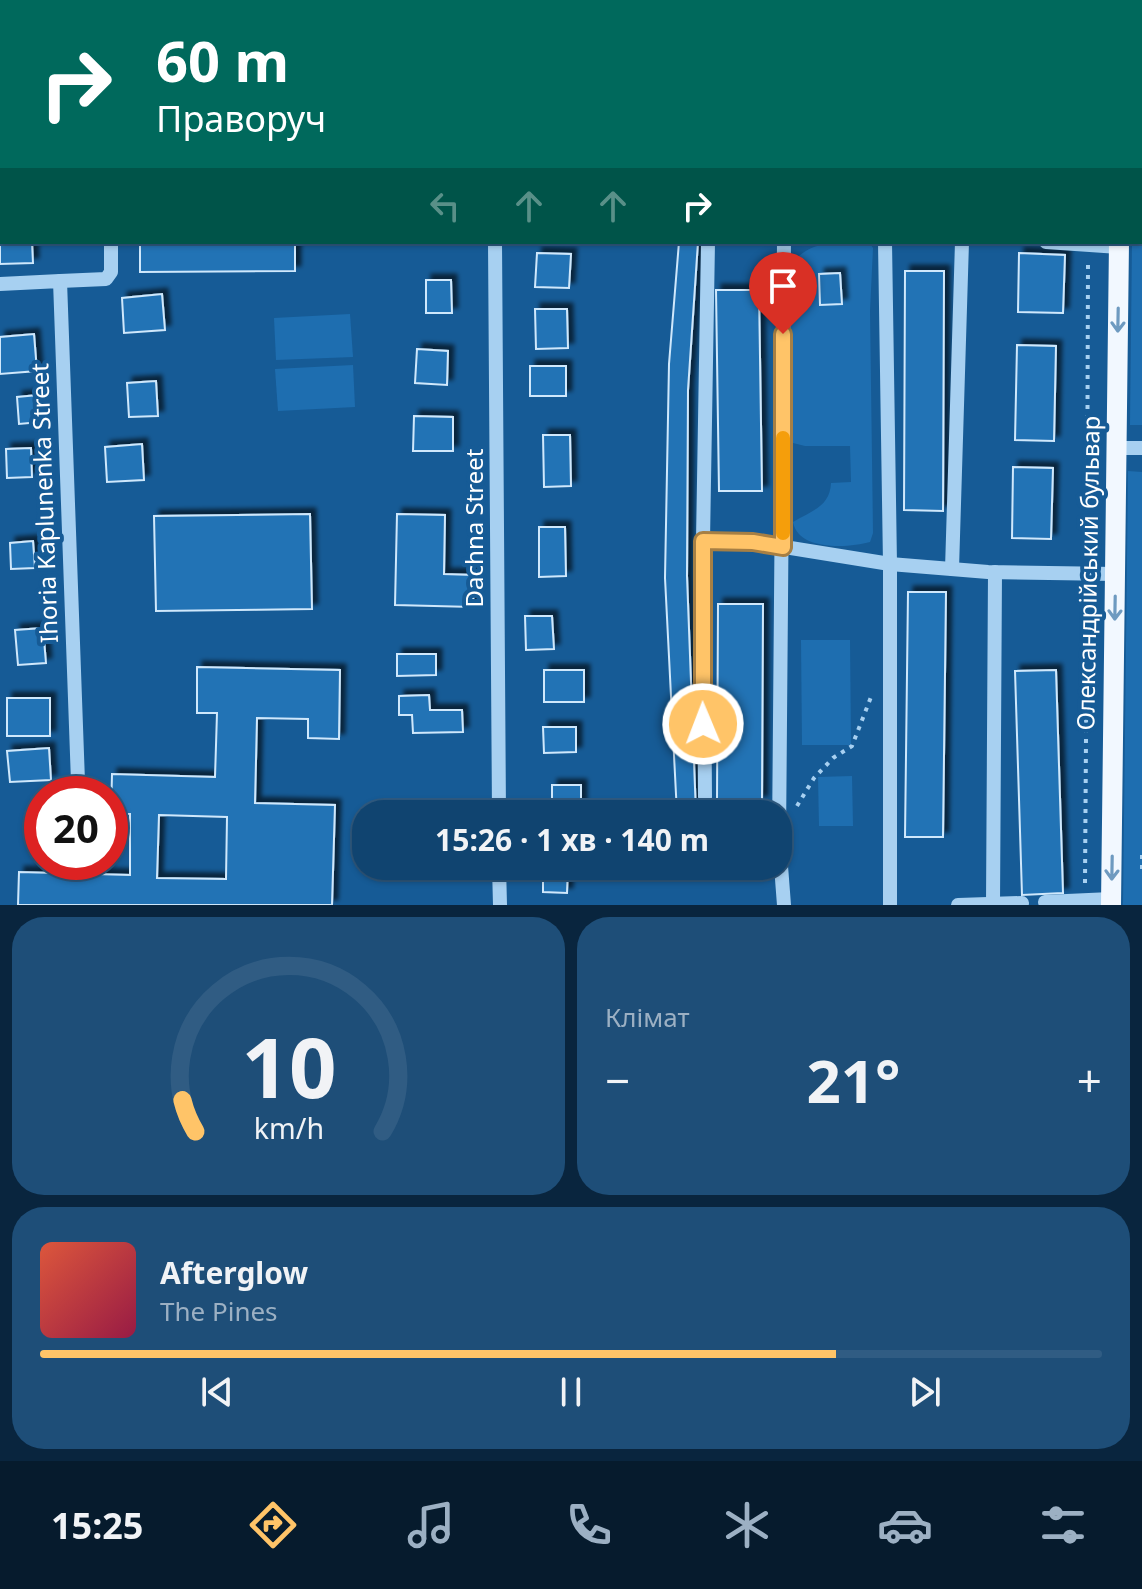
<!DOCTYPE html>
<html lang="uk">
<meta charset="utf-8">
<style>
:root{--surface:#104470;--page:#1e4e78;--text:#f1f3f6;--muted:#9cb0c3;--line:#305c83;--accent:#ffc468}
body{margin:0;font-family:"Noto Sans",sans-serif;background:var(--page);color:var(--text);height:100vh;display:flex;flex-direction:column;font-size:30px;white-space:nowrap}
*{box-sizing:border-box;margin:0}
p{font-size:26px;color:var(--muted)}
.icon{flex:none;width:44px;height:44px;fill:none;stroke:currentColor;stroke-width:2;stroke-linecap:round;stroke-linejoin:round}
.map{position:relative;height:905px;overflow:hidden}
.details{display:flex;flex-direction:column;gap:12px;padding:12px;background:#09253e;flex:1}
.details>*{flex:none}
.hud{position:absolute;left:0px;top:0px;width:1142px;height:244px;box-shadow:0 2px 6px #0004,0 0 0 2px var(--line);background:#00695c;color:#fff;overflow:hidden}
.speed{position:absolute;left:24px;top:776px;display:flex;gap:16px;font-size:40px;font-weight:700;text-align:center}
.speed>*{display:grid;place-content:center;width:104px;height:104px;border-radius:50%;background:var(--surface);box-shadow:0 2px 6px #0004,0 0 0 2px var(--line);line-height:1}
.speed .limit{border:12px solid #d22;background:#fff;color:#111}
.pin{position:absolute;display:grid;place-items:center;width:68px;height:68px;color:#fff;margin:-82px -34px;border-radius:50% 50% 50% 0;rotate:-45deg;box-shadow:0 0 8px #0007}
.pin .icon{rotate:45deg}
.me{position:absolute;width:88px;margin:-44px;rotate:359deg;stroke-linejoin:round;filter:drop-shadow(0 0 6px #0008)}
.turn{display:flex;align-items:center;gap:28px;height:168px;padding:0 24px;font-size:36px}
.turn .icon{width:104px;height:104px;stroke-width:2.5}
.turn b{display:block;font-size:56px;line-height:68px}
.lanes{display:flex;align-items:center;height:76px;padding:0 24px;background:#0003;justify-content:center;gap:40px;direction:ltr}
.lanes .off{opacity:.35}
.big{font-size:60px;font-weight:700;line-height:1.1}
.details .tile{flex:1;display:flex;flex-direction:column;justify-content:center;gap:12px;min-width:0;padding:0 28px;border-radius:32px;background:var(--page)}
.details .dial{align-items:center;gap:0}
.dial svg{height:208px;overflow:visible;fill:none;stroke:var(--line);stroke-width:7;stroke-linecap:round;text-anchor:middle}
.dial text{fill:var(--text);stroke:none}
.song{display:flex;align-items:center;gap:24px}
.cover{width:96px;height:96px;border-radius:12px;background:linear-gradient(135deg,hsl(10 70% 55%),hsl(340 70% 35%))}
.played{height:8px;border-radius:4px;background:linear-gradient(90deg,var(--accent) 75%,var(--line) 75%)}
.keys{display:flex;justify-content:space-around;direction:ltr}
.heat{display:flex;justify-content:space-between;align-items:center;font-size:44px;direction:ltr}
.details .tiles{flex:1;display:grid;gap:12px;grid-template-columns:1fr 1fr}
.tile:last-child{grid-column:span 2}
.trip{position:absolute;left:352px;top:800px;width:440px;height:80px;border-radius:32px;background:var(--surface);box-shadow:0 2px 6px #0004,0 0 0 2px var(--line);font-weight:700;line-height:80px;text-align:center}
.menu{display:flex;height:128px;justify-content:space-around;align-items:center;background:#061b2d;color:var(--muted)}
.menu .icon{width:56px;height:56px}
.menu .on{color:var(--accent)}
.menu b{font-size:36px;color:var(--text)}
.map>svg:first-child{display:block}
</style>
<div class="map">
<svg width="1142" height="905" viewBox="0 0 1142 905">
<defs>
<filter id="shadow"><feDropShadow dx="5.5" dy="-5.5" stdDeviation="2" flood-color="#0009"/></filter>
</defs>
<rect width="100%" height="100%" fill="#165b96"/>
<g fill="#1e6eb0">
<polygon points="1134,0 1142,0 1142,425 1130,425 1132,242 1140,242 1140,2"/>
<path d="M869,242L873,248L870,311L873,533L870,542C848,548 798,551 793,522C811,511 830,507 831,483L851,482L850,446H805L793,443L790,435V266C810,238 837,244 869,242Z"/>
<polygon points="350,314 353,357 276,360 274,318"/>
<polygon points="353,365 355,407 278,411 275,369"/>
<polygon points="1128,471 1142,472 1142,905 1123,905"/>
<polygon points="801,640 850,640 851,745 802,745"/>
<polygon points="852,776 853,826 819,826 818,777"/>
</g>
<g fill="#2473b5" stroke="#cfe8fc" stroke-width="2" fill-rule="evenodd" filter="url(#shadow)">
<polygon points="0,0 29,0 2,2 2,242 32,242 33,263 0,264"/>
<rect x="326" y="0" width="136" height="2"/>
<polygon points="140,242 295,242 295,271 140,272"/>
<polygon points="679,242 698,242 688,390 687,576 696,814 677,814 665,578 669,364"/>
<polygon points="537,253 571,254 569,288 535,287"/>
<polygon points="1019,253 1065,255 1063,313 1018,312"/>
<polygon points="905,271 944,271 943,511 904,510"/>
<polygon points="840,273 842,304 820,305 819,274"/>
<polygon points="426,280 451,280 452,313 426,313"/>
<polygon points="716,290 759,290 762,491 719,491"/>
<polygon points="162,294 165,330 124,333 122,298"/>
<polygon points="535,309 567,309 568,348 536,349"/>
<polygon points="34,334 37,371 0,374 0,337"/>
<polygon points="1017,345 1056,346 1054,441 1015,440"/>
<polygon points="417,349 448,351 447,385 415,383"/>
<rect x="530" y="366" width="36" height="30"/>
<polygon points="156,381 158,416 129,417 127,383"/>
<polygon points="38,395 40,422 19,424 17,397"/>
<polygon points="414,416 453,417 453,451 413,451"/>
<polygon points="543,435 570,435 571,486 544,487"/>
<polygon points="142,444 144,480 107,482 105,447"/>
<polygon points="31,448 32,477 7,478 6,449"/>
<polygon points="1013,467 1053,468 1051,539 1012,538"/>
<polygon points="310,514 312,609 156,611 154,516"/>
<polygon points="397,514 445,515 444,574 474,575 473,607 395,605"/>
<polygon points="539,527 565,527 566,576 539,577"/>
<polygon points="33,541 35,568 11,569 10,543"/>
<polygon points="908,592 946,592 943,837 905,837"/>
<polygon points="718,604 763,604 762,801 717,801"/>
<polygon points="525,616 552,616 554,649 526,650"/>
<polygon points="43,628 46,663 18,665 15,630"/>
<polygon points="397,654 436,654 436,675 397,676"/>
<path d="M197,667L340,670L339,739L308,738V719L257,718L255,803L335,805L332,905H18L19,872L130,875V814H111L112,774L215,777L217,713H197ZM159,815L227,817L226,879L157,878Z"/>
<rect x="544" y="670" width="40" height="32"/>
<polygon points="1056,670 1063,893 1022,895 1015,671"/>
<polygon points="429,695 430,710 462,710 463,732 413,733 412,715 399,715 399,696"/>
<rect x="7" y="698" width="43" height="38"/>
<polygon points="543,727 576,727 576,752 544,753"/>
<polygon points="49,748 51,780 10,782 7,751"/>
<rect x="552" y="785" width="29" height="29"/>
<polygon points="543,866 568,866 567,893 543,892"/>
</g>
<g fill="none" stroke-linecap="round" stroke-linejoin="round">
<g stroke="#a7d0f1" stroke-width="4" stroke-dasharray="4 6" stroke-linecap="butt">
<polyline points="228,2 229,0"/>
<polyline points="1093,2 1093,0"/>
<polyline points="1140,73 1142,73"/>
<polyline points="1087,559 1088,263"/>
<polyline points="797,806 814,778 833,758 852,746 871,697"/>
<polyline points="1142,855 1142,870"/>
<polyline points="1085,883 1087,591"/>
</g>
<g stroke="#a7d0f1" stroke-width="14">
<polyline points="133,0 134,2"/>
<polyline points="494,0 494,2"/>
<polyline points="885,2 885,0"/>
<polyline points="965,2 965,0"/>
<polyline points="1002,2 1002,0"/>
<polyline points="495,242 499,814"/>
<polyline points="784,242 779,840 784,905"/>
<polyline points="885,242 890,564 890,905"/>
<polyline points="1046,242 1119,247"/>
<polyline points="60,281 106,279 111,272 111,242"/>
<polyline points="0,284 60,281 78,782"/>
<polyline points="1117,448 1142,448"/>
<polyline points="703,541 753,542 890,564 988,572 1115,574"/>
<polyline points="952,569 962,242"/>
<polyline points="705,797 703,541 708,242"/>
<polyline points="499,866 500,905"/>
<polyline points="1045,902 1111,899"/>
<polyline points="993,904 995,572"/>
<polyline points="958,905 1022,903"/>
</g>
<g stroke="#f2f8ff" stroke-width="20">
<polyline points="1118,2 1118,0"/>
<polyline points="1111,905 1119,242"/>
</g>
</g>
<defs><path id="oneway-shaft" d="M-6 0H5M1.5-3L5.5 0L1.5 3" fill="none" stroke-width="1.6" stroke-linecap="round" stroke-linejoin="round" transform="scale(2)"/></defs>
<g stroke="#6e9ac0">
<use href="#oneway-shaft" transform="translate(1118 320) rotate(91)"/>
<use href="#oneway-shaft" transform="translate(1115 608) rotate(91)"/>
<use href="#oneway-shaft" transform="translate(1112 868) rotate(91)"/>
</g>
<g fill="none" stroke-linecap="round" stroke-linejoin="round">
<g stroke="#a67f44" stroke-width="20">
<polyline id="route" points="703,724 703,541 753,542 783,547 783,334"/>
</g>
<use href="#route" stroke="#ffc468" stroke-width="14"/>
<polyline stroke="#f59e0b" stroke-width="14" points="783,533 783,438"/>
</g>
<g text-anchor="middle" stroke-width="8" stroke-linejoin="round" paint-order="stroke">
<g font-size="24" fill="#fff" stroke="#165b96">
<text transform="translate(45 503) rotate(-92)" y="8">Ihoria Kaplunenka Street</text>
<text transform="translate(475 528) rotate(-90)" y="8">Dachna Street</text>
<text transform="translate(1089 573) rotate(-89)" y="8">Олександрійський бульвар</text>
</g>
</g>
</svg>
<div class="speed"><div class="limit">20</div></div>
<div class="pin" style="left:783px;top:334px;background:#d93025"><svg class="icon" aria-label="arrive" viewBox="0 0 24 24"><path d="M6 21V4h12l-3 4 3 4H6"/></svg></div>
<svg class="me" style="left:703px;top:724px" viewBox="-20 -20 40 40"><circle r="17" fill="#ffc468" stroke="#fff" stroke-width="3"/><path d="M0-11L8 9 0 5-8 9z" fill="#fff"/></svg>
<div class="trip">15:26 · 1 хв · 140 m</div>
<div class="hud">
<div class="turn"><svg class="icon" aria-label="right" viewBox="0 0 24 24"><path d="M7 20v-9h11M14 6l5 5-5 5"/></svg><div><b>60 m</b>Праворуч</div></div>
<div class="lanes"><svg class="icon off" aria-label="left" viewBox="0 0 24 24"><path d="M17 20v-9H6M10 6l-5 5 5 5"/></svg><svg class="icon off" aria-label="ahead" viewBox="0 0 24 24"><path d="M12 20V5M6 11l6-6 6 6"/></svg><svg class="icon off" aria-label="ahead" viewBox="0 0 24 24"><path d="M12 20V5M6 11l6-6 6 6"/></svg><svg class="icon" aria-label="right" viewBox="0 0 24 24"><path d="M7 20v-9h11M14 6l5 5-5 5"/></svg></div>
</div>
</div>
<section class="details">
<div class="tiles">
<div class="tile dial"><svg viewBox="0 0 100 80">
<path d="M14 69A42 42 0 1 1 86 69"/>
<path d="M14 69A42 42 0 0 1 9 57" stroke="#ffc468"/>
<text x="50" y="56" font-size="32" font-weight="700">10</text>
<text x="50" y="72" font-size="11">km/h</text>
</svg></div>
<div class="tile"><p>Клімат</p>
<div class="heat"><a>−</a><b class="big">21°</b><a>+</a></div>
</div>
<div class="tile">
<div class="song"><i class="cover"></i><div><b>Afterglow</b><p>The Pines</p></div></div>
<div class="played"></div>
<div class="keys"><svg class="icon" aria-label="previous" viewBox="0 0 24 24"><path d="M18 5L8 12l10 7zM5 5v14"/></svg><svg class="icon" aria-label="pause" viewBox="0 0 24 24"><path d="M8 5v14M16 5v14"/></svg><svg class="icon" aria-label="next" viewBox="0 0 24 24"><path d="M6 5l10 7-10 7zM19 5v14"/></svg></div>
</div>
</div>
</section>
<nav class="menu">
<b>15:25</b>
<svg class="icon on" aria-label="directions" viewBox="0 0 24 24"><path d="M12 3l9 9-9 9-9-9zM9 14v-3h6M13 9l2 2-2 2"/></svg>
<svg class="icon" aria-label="music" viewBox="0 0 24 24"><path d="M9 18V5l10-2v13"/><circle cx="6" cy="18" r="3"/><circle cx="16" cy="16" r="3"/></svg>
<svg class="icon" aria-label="phone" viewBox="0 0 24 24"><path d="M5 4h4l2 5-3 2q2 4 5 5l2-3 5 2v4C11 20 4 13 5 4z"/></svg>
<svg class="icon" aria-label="climate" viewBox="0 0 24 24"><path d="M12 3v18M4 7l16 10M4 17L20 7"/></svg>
<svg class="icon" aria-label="car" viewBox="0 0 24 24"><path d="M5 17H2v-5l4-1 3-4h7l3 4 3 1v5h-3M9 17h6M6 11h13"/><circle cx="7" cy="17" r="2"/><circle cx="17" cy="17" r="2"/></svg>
<svg class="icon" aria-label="filters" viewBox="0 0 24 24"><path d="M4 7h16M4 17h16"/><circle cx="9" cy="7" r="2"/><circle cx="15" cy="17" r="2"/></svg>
</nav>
